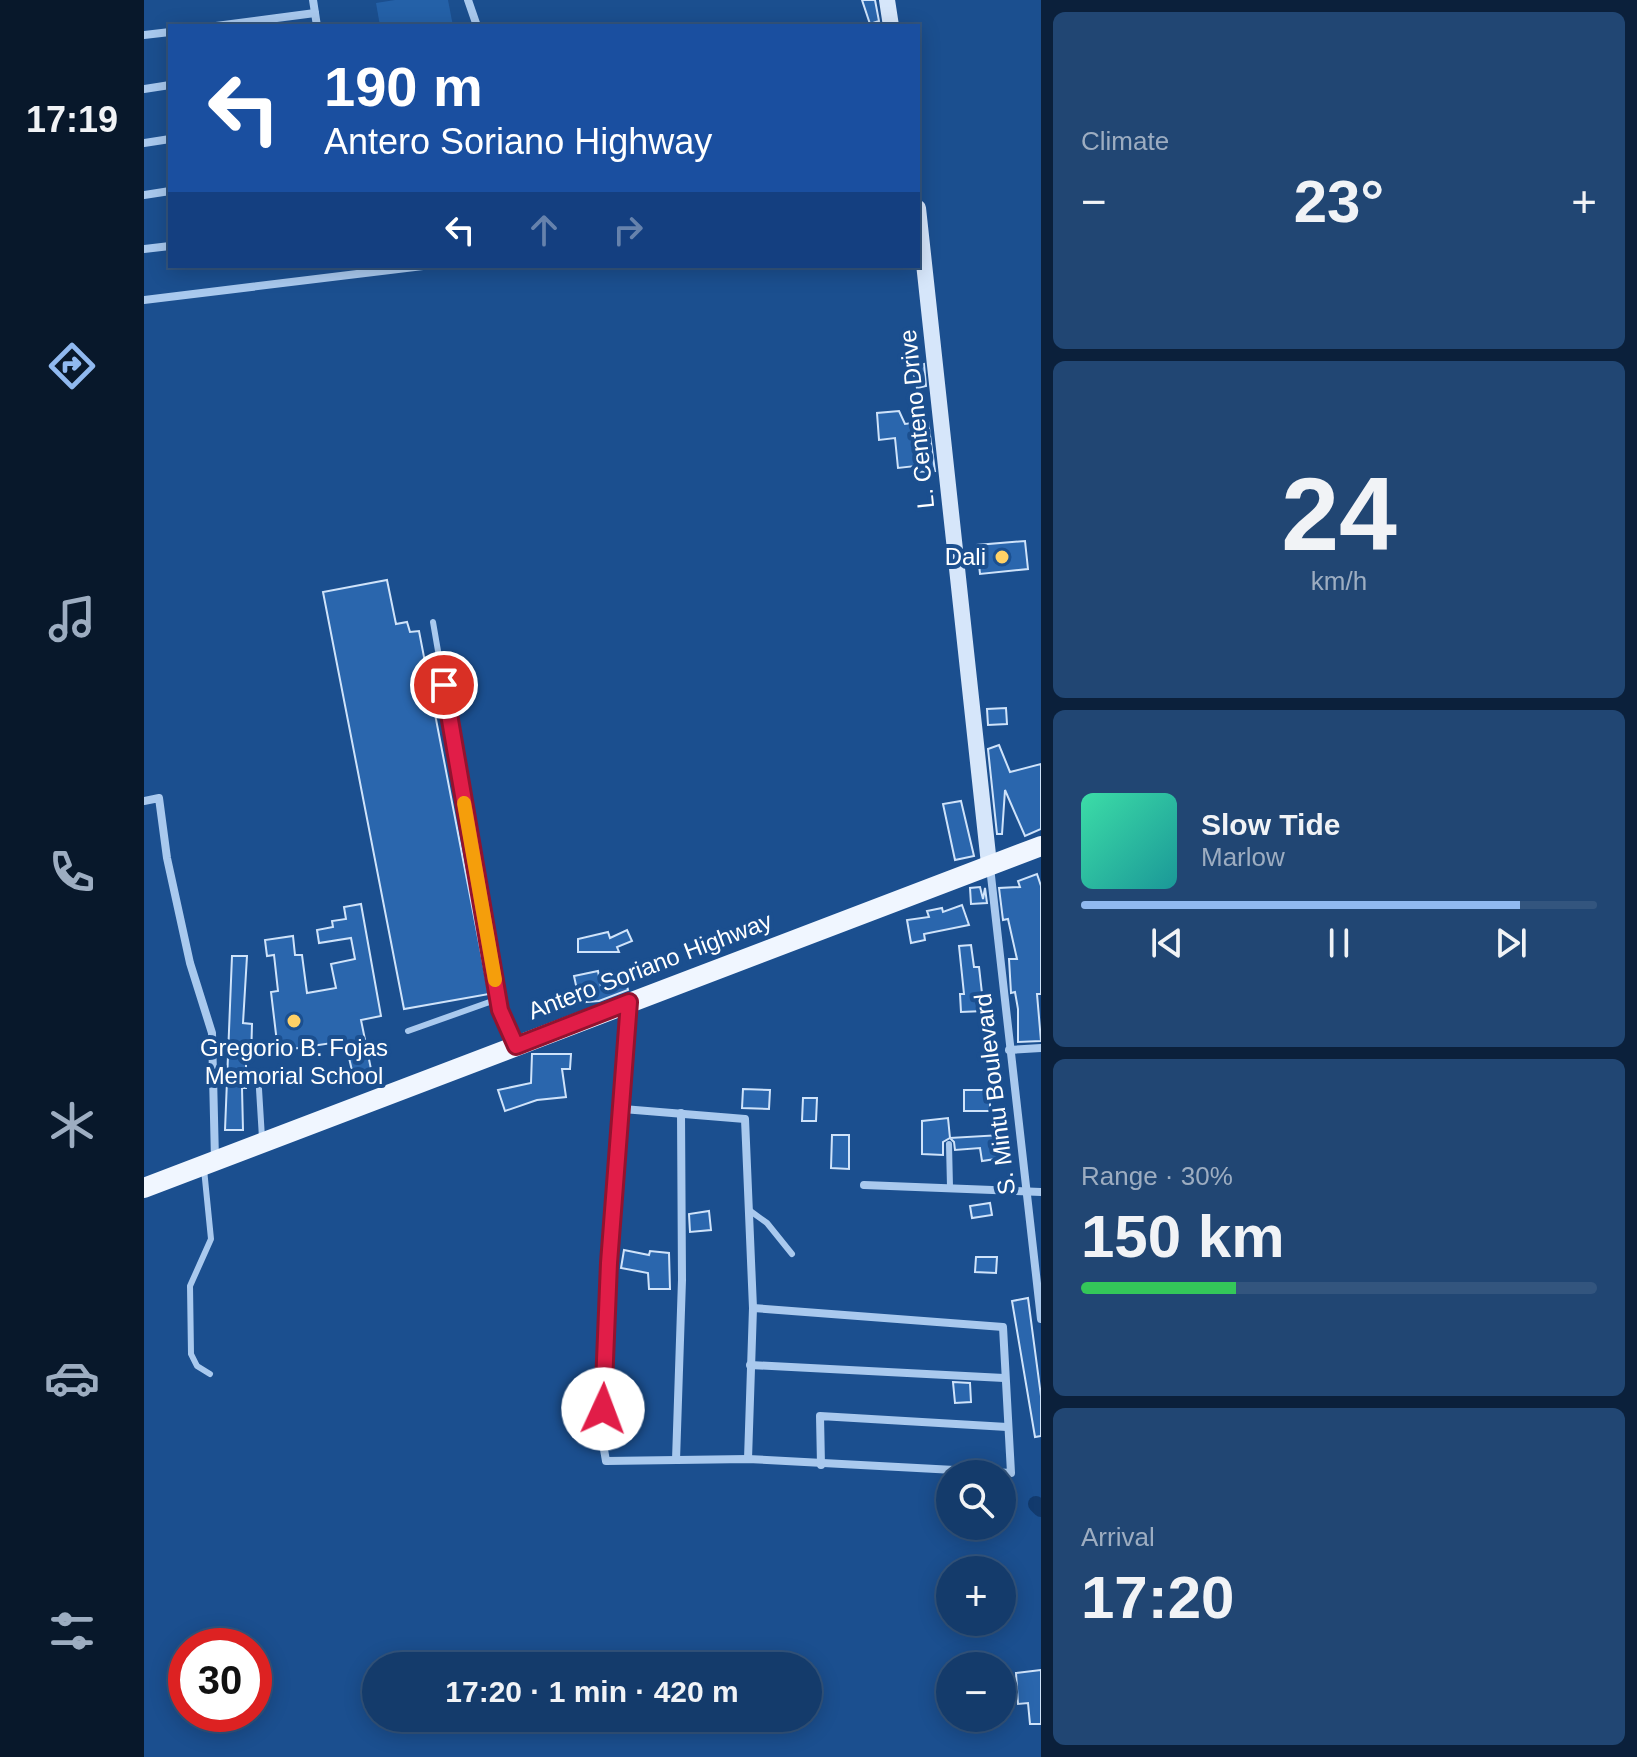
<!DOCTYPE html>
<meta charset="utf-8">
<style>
:root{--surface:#143b6b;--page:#214673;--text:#f1f3f6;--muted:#9dadc1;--line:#33557e;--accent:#90b9f0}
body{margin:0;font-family:Arial,sans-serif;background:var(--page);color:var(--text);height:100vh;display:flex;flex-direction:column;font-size:30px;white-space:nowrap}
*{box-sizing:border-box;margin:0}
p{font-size:26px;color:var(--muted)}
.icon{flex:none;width:44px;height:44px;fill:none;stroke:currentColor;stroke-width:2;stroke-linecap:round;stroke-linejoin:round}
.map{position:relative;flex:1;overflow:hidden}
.panel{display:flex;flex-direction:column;gap:12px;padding:12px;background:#0b203b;width:596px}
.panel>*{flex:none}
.hud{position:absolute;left:24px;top:24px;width:752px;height:244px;border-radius:0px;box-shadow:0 4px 20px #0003,0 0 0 2px var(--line);background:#1a4fa0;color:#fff;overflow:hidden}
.tools{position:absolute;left:792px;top:1460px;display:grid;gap:16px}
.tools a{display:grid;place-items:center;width:80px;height:80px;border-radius:50%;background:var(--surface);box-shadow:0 4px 20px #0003,0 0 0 2px var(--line);font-size:40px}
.speed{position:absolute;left:24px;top:1628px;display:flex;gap:16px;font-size:40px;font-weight:700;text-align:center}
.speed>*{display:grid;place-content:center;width:104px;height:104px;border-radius:50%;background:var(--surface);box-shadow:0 4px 20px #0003,0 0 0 2px var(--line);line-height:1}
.speed .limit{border:12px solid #d22;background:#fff;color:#111}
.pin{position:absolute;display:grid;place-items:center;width:68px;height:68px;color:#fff;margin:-34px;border:4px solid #fff;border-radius:50%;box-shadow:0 2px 8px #0007}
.me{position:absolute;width:88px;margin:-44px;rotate:2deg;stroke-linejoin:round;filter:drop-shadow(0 0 6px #0008)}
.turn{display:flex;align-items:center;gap:28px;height:168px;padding:0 24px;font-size:36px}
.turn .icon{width:104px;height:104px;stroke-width:2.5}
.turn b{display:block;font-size:56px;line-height:68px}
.lanes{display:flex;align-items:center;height:76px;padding:0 24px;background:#0003;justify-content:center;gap:40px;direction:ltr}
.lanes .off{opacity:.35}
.big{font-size:60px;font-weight:600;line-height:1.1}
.panel .widget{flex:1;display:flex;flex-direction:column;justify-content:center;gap:12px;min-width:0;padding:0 28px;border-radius:12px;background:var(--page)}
.panel .dial{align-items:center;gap:0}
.dial b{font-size:104px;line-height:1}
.song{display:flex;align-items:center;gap:24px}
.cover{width:96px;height:96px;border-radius:12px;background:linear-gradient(135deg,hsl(160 70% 55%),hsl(180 70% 35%))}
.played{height:8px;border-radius:4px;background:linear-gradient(90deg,var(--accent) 85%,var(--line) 85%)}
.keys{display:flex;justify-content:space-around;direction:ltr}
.heat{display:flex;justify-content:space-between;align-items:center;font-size:44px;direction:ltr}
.charge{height:12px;border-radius:6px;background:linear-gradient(90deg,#34c759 30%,var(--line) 0)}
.trip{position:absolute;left:218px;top:1652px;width:460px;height:80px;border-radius:40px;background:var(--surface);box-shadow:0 4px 20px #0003,0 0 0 2px var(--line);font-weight:600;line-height:80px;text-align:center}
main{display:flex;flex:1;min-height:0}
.menu{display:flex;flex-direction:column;width:144px;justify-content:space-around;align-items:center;background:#08182b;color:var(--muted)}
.menu .icon{width:56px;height:56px}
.menu .active{color:var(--accent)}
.menu b{font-size:36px;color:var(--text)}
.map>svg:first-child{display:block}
</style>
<main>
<nav class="menu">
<b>17:19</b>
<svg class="icon active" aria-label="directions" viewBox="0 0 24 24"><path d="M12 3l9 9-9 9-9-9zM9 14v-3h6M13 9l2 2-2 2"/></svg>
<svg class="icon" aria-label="music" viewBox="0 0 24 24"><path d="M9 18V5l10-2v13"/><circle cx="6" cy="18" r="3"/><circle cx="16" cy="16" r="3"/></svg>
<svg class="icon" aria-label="phone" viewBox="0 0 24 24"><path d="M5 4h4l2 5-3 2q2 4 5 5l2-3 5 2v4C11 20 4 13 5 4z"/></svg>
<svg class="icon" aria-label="climate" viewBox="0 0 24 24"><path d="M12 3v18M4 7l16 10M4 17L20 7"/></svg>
<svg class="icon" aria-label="car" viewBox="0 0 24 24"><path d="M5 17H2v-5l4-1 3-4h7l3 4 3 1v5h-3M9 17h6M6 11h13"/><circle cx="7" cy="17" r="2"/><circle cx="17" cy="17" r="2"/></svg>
<svg class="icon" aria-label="filters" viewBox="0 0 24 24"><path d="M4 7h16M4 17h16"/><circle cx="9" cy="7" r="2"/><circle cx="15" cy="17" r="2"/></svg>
</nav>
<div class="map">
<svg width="897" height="1757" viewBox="0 0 897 1757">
<rect width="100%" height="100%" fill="#1b4f8f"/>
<polygon fill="#2461a8" points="251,0 304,0 309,26 236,26 232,3"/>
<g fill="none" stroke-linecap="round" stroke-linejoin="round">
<polyline stroke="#123a6d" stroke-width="16" points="892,1504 897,1509"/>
</g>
<g fill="#2a66ad" stroke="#cfe3fa" stroke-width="2">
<polygon points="718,0 731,0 735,21 726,24"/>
<polygon points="780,364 782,386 773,388 768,367"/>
<polygon points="755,411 761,424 784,421 791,471 771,472 771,466 754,468 751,438 735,440 733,413"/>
<polygon points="881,541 884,569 836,574 833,545"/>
<polygon points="243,580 252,624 263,622 266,632 275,631 345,994 260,1009 179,592"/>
<polygon points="862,708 863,724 844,725 843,709"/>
<polygon points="855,745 866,772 897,764 897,829 881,836 861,790 858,834 853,834 844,749"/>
<polygon points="817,801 830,856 811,860 799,804"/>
<polygon points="893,874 897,886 897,994 893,994 897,1041 874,1042 874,1009 871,992 867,993 865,959 873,959 864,919 859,920 855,888 876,887 874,881"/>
<polygon points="836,887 839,899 841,888 843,903 827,904 826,888"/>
<polygon points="217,904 237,1016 217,1020 229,1079 211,1083 201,1041 134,1051 127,992 134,991 130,955 123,956 121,940 149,936 151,955 158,955 163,993 192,988 187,964 211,959 207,938 175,943 173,930 189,927 188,921 202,919 200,907"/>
<polygon points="818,905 825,925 780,934 781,940 767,943 763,920 785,917 783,911 798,908 799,912"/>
<polygon points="483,930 488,941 473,947 475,952 434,952 434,939 464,932 466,938"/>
<polygon points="827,945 830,967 835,967 840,1011 817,1012 816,994 820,994 815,946"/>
<polygon points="88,956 103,956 99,1023 108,1024 107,1061 102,1061 102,1088 98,1088 99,1130 81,1130"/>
<polygon points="454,971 457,987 482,982 484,990 455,1001 431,1003 429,993 437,991 433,990 430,976"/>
<polygon points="388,1054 427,1054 426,1069 418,1069 422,1097 393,1100 361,1111 354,1090 387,1083"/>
<polygon points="599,1089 626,1090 625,1109 598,1108"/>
<rect x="820" y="1090" width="26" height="21"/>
<polygon points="659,1098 673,1098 672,1121 658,1121"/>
<polygon points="804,1118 806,1138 857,1135 858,1158 838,1161 836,1148 811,1150 810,1142 806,1138 799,1142 799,1155 778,1154 778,1121"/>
<polygon points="688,1135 705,1135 705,1169 687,1168"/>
<polygon points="846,1203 848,1215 828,1218 826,1206"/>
<polygon points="565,1211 567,1230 546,1232 545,1214"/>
<polygon points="480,1250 505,1255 506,1251 525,1253 526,1289 505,1289 504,1273 477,1268"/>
<polygon points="832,1257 853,1257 852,1273 831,1272"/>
<polygon points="884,1298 897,1396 897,1436 891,1437 868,1301"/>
<polygon points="809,1382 826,1383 827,1402 811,1403"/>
<polygon points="897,1670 897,1724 886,1724 884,1703 874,1704 872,1673"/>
</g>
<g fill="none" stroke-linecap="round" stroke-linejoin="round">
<g stroke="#a9c9ee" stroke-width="6">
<polyline points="289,622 356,1010 370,1043"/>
<polyline points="264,1031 354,999"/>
<polyline points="115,1089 118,1138"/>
<polyline points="805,1144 806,1187"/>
<polyline points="60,1169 67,1239 46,1286 47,1354 53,1366 66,1374"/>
<polyline points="605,1210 623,1223 648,1254"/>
</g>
<g stroke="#a9c9ee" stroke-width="8">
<polyline points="169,0 173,26"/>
<polyline points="324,0 333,26"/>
<polyline points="72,26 171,13"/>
<polyline points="0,35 26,32"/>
<polyline points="0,89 26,85"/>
<polyline points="0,143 26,139"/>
<polyline points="0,195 26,191"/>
<polyline points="0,249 26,246"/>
<polyline points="0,300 279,266"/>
<polyline points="0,801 15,798 23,858 46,963 68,1033 71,1160"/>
<polyline points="846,867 897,1319"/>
<polyline points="865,1050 897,1048"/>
<polyline points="479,1109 601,1119 609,1308 859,1327 867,1473 604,1459 462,1461 458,1438 465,1263 485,1003"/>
<polyline points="720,1185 897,1192"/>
<polyline points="606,1365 860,1378"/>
<polyline points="604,1459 609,1308"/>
<polyline points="532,1460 538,1280 537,1113"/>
<polyline points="677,1465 676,1416 863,1427"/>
</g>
<g stroke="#d6e6fa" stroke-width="16">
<polyline points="743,0 747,26"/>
<polyline points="774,208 845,864"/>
</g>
<polyline stroke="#f0f6ff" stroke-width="20" points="0,1188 897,846"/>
</g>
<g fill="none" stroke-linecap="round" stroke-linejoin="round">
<g stroke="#92132f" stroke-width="20">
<polyline id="route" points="300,685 356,1010 372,1046 485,1002 465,1263 459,1409"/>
</g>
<use href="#route" stroke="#e11d48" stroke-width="14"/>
<polyline stroke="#f59e0b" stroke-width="14" points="320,803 351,980"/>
</g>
<g fill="#ffd166" stroke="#1b4f8f" stroke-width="3">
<circle cx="858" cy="557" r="8"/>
<circle cx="150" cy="1021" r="8"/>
</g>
<g text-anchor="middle" stroke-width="8" stroke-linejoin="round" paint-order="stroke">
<g font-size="24" fill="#fff" stroke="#1b4f8f">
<text transform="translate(773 419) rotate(-96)" y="8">L. Centeno Drive</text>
<text transform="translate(506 966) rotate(-21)" y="8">Antero Soriano Highway</text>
<text transform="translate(851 1094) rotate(-97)" y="8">S. Mintu Boulevard</text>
</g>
<g font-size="24" fill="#fff" stroke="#1b4f8f" text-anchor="end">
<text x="842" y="565">Dali</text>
<text x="150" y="1056" text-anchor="middle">Gregorio B. Fojas<tspan x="150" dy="28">Memorial School</tspan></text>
</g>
</g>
</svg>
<div class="tools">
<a><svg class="icon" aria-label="search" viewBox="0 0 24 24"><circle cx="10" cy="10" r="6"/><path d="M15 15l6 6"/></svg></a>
<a>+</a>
<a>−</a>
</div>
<div class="speed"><div class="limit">30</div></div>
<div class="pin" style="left:300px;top:685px;background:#d93025"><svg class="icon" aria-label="arrive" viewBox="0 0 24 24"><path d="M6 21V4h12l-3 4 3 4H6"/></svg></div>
<svg class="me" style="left:459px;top:1409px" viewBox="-20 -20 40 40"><circle r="19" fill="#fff"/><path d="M0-13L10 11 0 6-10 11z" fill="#e11d48"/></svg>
<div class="trip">17:20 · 1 min · 420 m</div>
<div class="hud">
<div class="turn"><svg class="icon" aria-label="left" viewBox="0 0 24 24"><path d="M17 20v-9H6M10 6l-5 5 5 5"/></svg><div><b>190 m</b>Antero Soriano Highway</div></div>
<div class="lanes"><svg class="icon" aria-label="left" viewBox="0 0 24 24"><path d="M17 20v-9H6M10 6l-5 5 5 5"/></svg><svg class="icon off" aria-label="ahead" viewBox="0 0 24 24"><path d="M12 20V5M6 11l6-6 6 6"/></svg><svg class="icon off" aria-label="right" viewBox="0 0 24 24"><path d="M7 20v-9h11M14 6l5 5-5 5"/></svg></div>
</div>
</div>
<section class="panel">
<div class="widget"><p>Climate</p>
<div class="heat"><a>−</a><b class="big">23°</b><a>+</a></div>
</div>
<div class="widget dial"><b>24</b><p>km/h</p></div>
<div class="widget">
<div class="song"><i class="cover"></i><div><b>Slow Tide</b><p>Marlow</p></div></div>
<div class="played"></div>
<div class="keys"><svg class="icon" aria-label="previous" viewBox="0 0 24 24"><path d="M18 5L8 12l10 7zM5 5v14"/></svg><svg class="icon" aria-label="pause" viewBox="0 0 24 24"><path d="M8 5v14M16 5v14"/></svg><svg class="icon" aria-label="next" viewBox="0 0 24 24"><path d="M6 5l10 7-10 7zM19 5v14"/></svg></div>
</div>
<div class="widget"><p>Range · 30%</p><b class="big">150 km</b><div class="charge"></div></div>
<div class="widget"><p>Arrival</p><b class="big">17:20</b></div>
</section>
</main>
